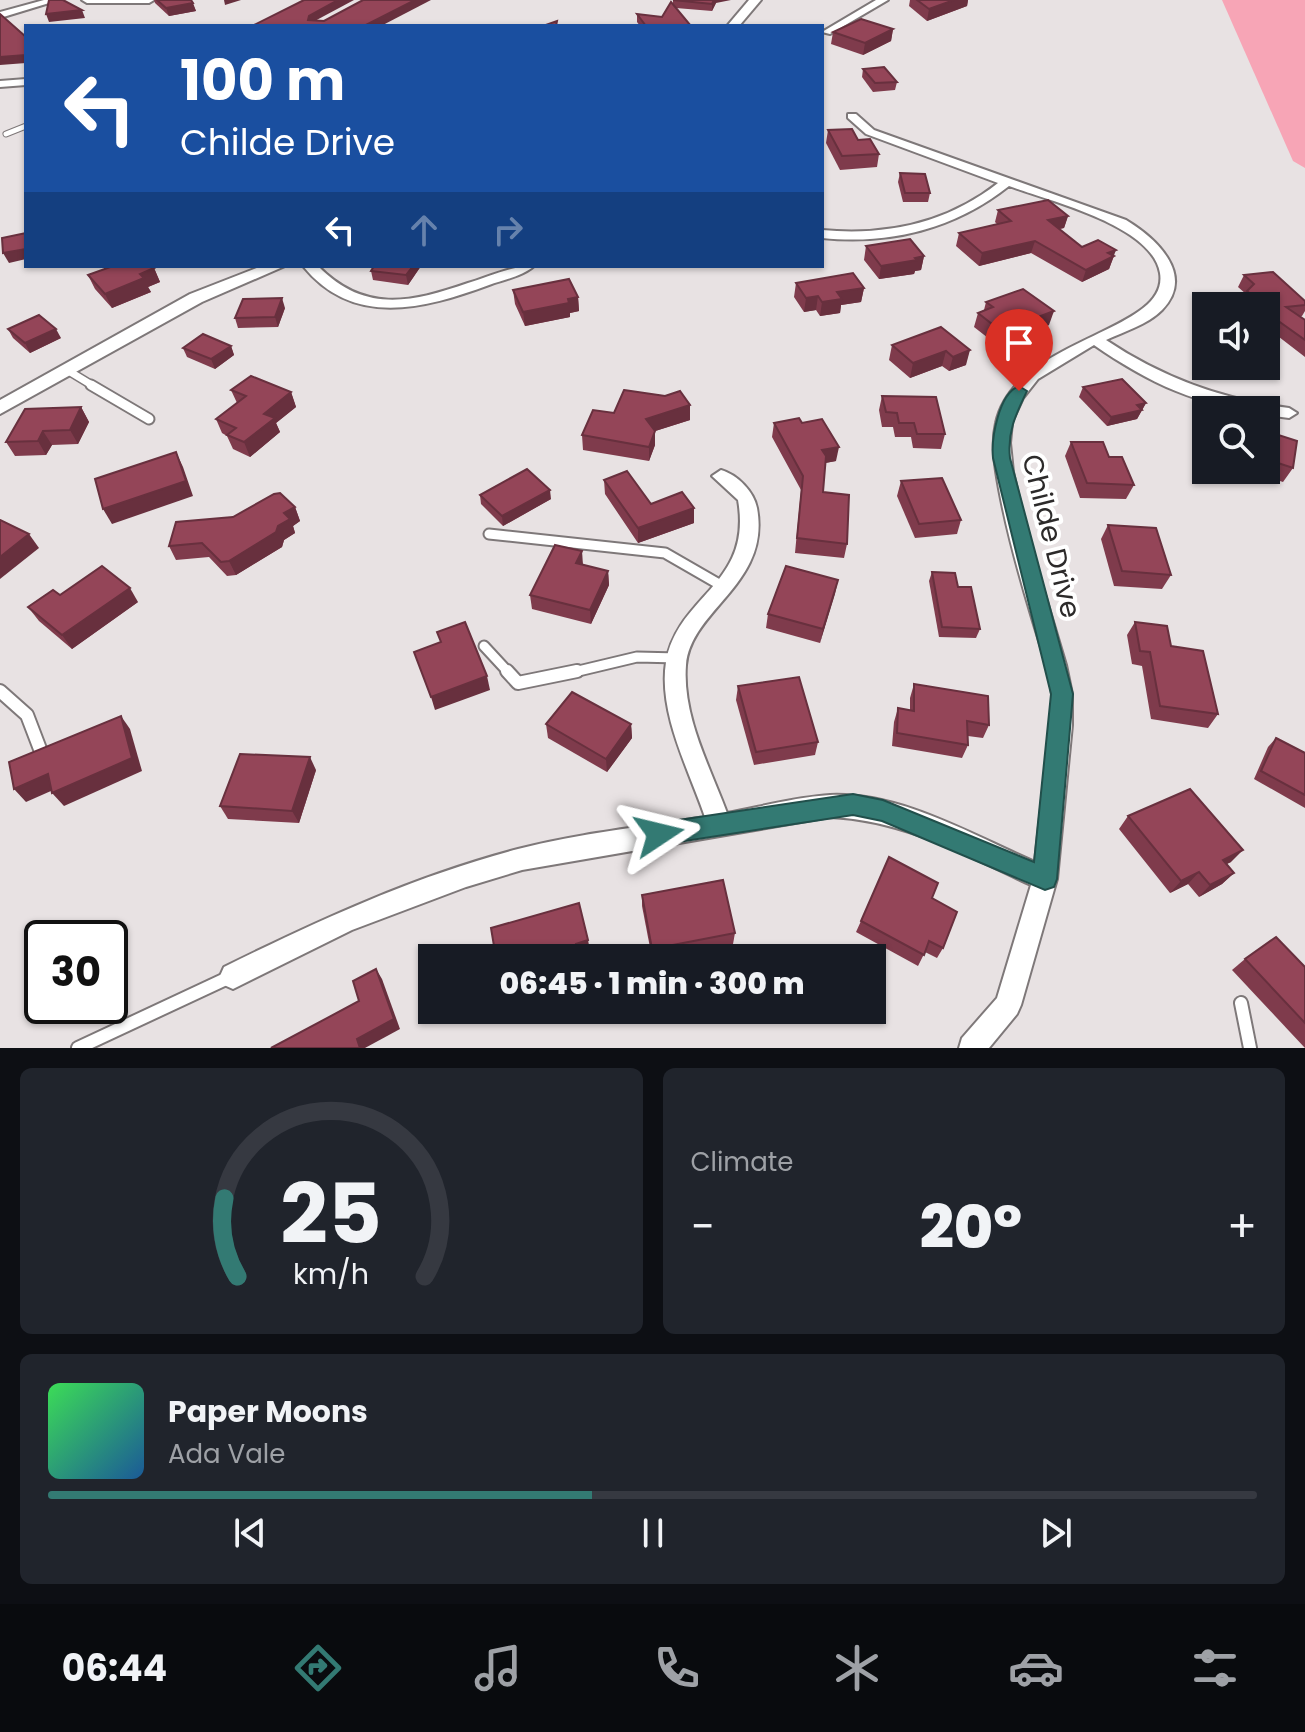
<!DOCTYPE html>
<meta charset="utf-8">
<style>
:root{--surface:#171b24;--page:#20242c;--text:#f1f3f6;--muted:#9ea1a6;--line:#363941;--accent:#337a73}
body{margin:0;font-family:Poppins,sans-serif;background:var(--page);color:var(--text);height:100vh;display:flex;flex-direction:column;font-size:30px;white-space:nowrap}
*{box-sizing:border-box;margin:0}
p{font-size:26px;color:var(--muted)}
.icon{flex:none;width:44px;height:44px;fill:none;stroke:currentColor;stroke-width:2;stroke-linecap:round;stroke-linejoin:round}
.map{position:relative;height:1048px;overflow:hidden}
.drawer{display:flex;flex-direction:column;gap:20px;padding:20px;background:#0d0f14;flex:1}
.drawer>*{flex:none}
.guide{position:absolute;left:24px;top:24px;width:800px;height:244px;border-radius:0px;box-shadow:0 2px 6px #0004;background:#1a4fa0;color:#fff;overflow:hidden}
.tools{position:absolute;left:1192px;top:292px;display:grid;gap:16px}
.tools a{display:grid;place-items:center;width:88px;height:88px;border-radius:0px;background:var(--surface);box-shadow:0 2px 6px #0004;font-size:40px}
.speed{position:absolute;left:24px;top:920px;display:flex;gap:16px;font-size:40px;font-weight:700;text-align:center}
.speed>*{display:grid;place-content:center;width:104px;height:104px;border-radius:50%;background:var(--surface);box-shadow:0 2px 6px #0004;line-height:1}
.speed .limit{border:4px solid #111;border-radius:12px;background:#fff;color:#111}
.pin{position:absolute;display:grid;place-items:center;width:68px;height:68px;color:#fff;margin:-82px -34px;border-radius:50% 50% 50% 0;rotate:-45deg;box-shadow:0 0 8px #0007}
.pin .icon{rotate:45deg}
.me{position:absolute;width:88px;margin:-44px;rotate:80deg;stroke-linejoin:round;filter:drop-shadow(0 0 6px #0008)}
.turn{display:flex;align-items:center;gap:28px;height:168px;padding:0 24px;font-size:36px}
.turn .icon{width:104px;height:104px;stroke-width:2.5}
.turn b{display:block;font-size:56px;line-height:68px}
.lanes{display:flex;align-items:center;height:76px;padding:0 24px;background:#0003;justify-content:center;gap:40px;direction:ltr}
.lanes .off{opacity:.35}
.big{font-size:60px;font-weight:800;line-height:1.1}
.drawer .card{flex:1;display:flex;flex-direction:column;justify-content:center;gap:12px;min-width:0;padding:0 28px;border-radius:12px;background:var(--page)}
.drawer .dial{align-items:center;gap:0}
.dial svg{height:208px;overflow:visible;fill:none;stroke:var(--line);stroke-width:7;stroke-linecap:round;text-anchor:middle}
.dial text{fill:var(--text);stroke:none}
.song{display:flex;align-items:center;gap:24px}
.cover{width:96px;height:96px;border-radius:12px;background:linear-gradient(135deg,hsl(130 70% 55%),hsl(210 70% 35%))}
.played{height:8px;border-radius:4px;background:linear-gradient(90deg,var(--accent) 45%,var(--line) 45%)}
.keys{display:flex;justify-content:space-around;direction:ltr}
.heat{display:flex;justify-content:space-between;align-items:center;font-size:44px;direction:ltr}
.drawer .tiles{flex:1;display:grid;gap:20px;grid-template-columns:1fr 1fr}
.card:last-child{grid-column:span 2}
.trip{position:absolute;left:418px;top:944px;width:468px;height:80px;border-radius:0px;background:var(--surface);box-shadow:0 2px 6px #0004;font-weight:800;line-height:80px;text-align:center}
.menu{display:flex;height:128px;justify-content:space-around;align-items:center;background:#090b0e;color:var(--muted)}
.menu .icon{width:56px;height:56px}
.menu .active{color:var(--accent)}
.menu b{font-size:36px;color:var(--text)}
.map>svg:first-child{display:block}
</style>
<div class="map">
<svg width="1305" height="1048" viewBox="0 0 1305 1048">
<rect width="100%" height="100%" fill="#e8e2e3"/>
<polygon fill="#f7a5b6" points="1222,0 1305,0 1305,168 1293,161"/>
<g fill="none" stroke-linecap="round" stroke-linejoin="round">
<g stroke="#7e7879" stroke-width="7">
<polyline id="service-far3" points="6,134 26,126"/>
</g>
<g stroke="#7e7879" stroke-width="10">
<polyline id="service-far2" points="67,370 95,387"/>
</g>
<g stroke="#7e7879" stroke-width="13">
<g id="service-far1">
<polyline points="91,385 149,419"/>
<polyline points="489,534 665,553 724,587"/>
<polyline points="484,646 509,673"/>
<polyline points="570,673 637,657 678,658"/>
</g>
</g>
<g stroke="#7e7879" stroke-width="16">
<g id="service">
<polyline points="507,671 518,683 577,671"/>
<polyline points="0,691 27,715 40,749"/>
<polyline points="1241,1003 1250,1048"/>
<polyline points="78,1048 230,977"/>
</g>
</g>
<g stroke="#7e7879" stroke-width="4">
<g id="minor">
<polygon points="44,0 59,0 0,18 0,12"/>
<polygon points="82,0 154,0 149,3 87,3"/>
<polygon points="876,0 888,0 830,34 822,32"/>
<polygon points="26,79 26,85 0,87 0,81"/>
<path d="M848,114H856L874,130L1126,220C1156,238 1196,275 1162,310C1147,325 1125,331 1106,340C1163,378 1221,399 1289,408L1297,413L1289,418L1266,415V410C1203,410 1146,381 1094,345L1038,379L1023,398L1012,422L1010,443L1013,472L1029,541L1066,665L1072,694V725L1057,879L1021,1005L1017,1014L989,1048H959L962,1038L997,998L1031,885C966,855 903,820 830,817L522,870L466,887L352,930L233,989L224,985L220,976L224,967C319,920 415,876 518,849C579,833 643,827 705,817C689,770 658,713 666,662C678,594 753,585 738,500L712,476L721,470C738,475 754,492 757,508C771,584 691,609 686,665C682,716 710,767 727,813C760,807 796,797 830,795C901,792 972,835 1035,862C1039,826 1043,790 1047,754C1049,735 1053,714 1052,694C1049,668 1039,642 1032,618C1019,575 1007,532 999,489C995,467 991,444 996,423C1014,337 1170,333 1160,273C1152,225 1049,201 1009,186C955,229 890,245 822,238V230C887,236 947,223 998,183L866,134L848,118Z"/>
<path d="M303,266H318C364,313 410,303 468,283C491,276 510,266 534,266C523,276 503,280 489,285C424,309 353,328 303,266Z"/>
</g>
</g>
<g stroke="#7e7879" stroke-width="4">
<g id="tertiary">
<polygon points="749,0 761,0 739,26 727,26"/>
<polygon points="262,266 285,266 202,302 0,414 0,400 190,294"/>
</g>
</g>
<use href="#service-far3" stroke="#fff" stroke-width="5"/>
<use href="#service-far2" stroke="#fff" stroke-width="7"/>
<use href="#service-far1" stroke="#fff" stroke-width="9"/>
<use href="#service" stroke="#fff" stroke-width="12"/>
<use href="#minor" fill="#fff" fill-rule="evenodd"/>
<use href="#tertiary" fill="#fff" fill-rule="evenodd"/>
</g>
<g fill="#7f3b4c">
<polygon points="154,0 191,0 196,11 169,16 155,3"/>
<polygon points="673,0 716,3 712,11 676,8 691,26 640,26 637,22 637,14 662,17 673,4"/>
<polygon points="910,0 968,0 967,6 927,21 909,6"/>
<polygon points="893,29 891,41 863,55 831,44 833,32"/>
<polygon points="863,69 897,82 895,90 873,92 862,77"/>
<polygon points="828,130 858,140 879,154 877,167 840,170 826,143"/>
<polygon points="900,173 930,193 928,202 903,202 898,182"/>
<polygon points="998,210 1068,216 1064,228 1059,229 1082,247 1114,256 1109,269 1082,282 1031,253 979,266 956,246 959,233 997,224 995,222"/>
<polygon points="866,246 924,256 921,270 915,271 914,274 879,279 864,260"/>
<polygon points="421,266 408,285 373,280 371,271"/>
<polygon points="154,268 160,282 148,287 151,292 112,308 95,289 88,275"/>
<polygon points="1244,275 1305,301 1305,311 1302,316 1300,317 1305,320 1305,357 1266,327 1266,306 1245,306 1241,303 1246,294 1238,287"/>
<polygon points="796,283 864,288 861,302 841,305 840,313 820,316 816,310 804,312 794,297"/>
<polygon points="513,290 578,297 579,311 570,313 570,317 525,326 515,304"/>
<polygon points="986,302 1049,325 997,345 974,327 978,313 984,310"/>
<polygon points="285,308 278,327 238,328 235,318"/>
<polygon points="941,327 966,365 949,371 942,366 910,378 889,360 892,345"/>
<polygon points="8,329 61,338 30,353 13,338"/>
<polygon points="231,346 234,355 215,369 187,357 183,348"/>
<polygon points="1083,387 1146,403 1137,419 1107,426 1079,397"/>
<polygon points="231,390 291,392 296,407 276,423 280,432 250,457 233,449 227,436 222,433 216,419 237,403"/>
<polygon points="882,396 945,434 941,449 913,448 911,437 895,437 893,427 882,427 879,410"/>
<polygon points="81,407 89,422 78,444 52,445 46,455 15,456 6,442"/>
<polygon points="614,413 690,420 655,431 655,445 649,461 583,450 582,435"/>
<polygon points="774,423 802,423 836,461 825,463 823,492 847,544 844,558 795,553 801,490 772,437"/>
<polygon points="1266,431 1293,468 1283,482 1246,470 1266,470"/>
<polygon points="1071,442 1109,457 1134,485 1126,499 1080,498 1065,456"/>
<polygon points="604,480 651,504 694,508 694,523 638,543 605,494"/>
<polygon points="901,481 961,520 957,534 915,538 897,496"/>
<polygon points="480,495 551,499 503,526 481,504"/>
<polygon points="295,507 300,521 293,526 295,533 284,540 282,547 236,575 227,576 209,557 176,560 169,546 233,517"/>
<polygon points="1108,525 1171,575 1162,589 1114,586 1101,539"/>
<polygon points="583,565 608,571 609,585 591,624 532,609 530,595"/>
<polygon points="932,572 958,587 980,629 976,638 939,637 929,581"/>
<polygon points="838,580 820,643 766,628 768,614"/>
<polygon points="60,595 138,602 72,649 39,621 28,607"/>
<polygon points="1135,622 1171,646 1218,714 1208,728 1151,719 1142,666 1132,664 1127,635"/>
<polygon points="914,684 989,725 983,738 968,736 968,745 962,758 892,746 894,722 898,708 910,710 910,698"/>
<polygon points="738,686 818,742 815,755 754,765 736,700"/>
<polygon points="546,724 631,724 632,738 607,772 548,738"/>
<polygon points="1276,738 1305,753 1305,808 1254,779 1268,747"/>
<polygon points="316,770 299,823 228,819 220,806"/>
<polygon points="1128,816 1231,862 1226,864 1234,873 1222,884 1199,897 1188,884 1170,893 1119,829"/>
<polygon points="642,895 735,933 733,944 661,958 652,958 642,906"/>
<polygon points="932,898 943,948 937,958 925,952 918,966 856,932 861,921"/>
<polygon points="1245,959 1305,967 1305,1048 1232,970"/>
</g>
<g fill="#68303e">
<polygon points="224,0 241,0 225,5"/>
<polygon points="338,0 354,0 311,23 308,20 309,16"/>
<polygon points="415,0 431,0 381,26 364,26"/>
<polygon points="714,0 731,0 716,3 712,11 712,4"/>
<polygon points="954,0 968,0 967,6 927,21 929,9"/>
<polygon points="193,3 196,11 169,16 166,8"/>
<polygon points="82,10 85,18 49,22 46,14"/>
<polygon points="893,29 891,41 863,55 865,43"/>
<polygon points="26,55 26,63 0,65 0,57"/>
<polygon points="1068,216 1064,228 1044,232 1048,220"/>
<polygon points="1035,241 1031,253 979,266 982,253"/>
<polygon points="26,249 26,259 9,263 3,253"/>
<polygon points="1116,250 1109,269 1082,282 1086,270 1108,253"/>
<polygon points="924,256 921,270 915,271 914,274 879,279 881,266"/>
<polygon points="413,266 421,266 408,285 406,275"/>
<polygon points="154,268 160,282 148,287 151,292 112,308 105,294 140,274"/>
<polygon points="864,288 861,302 841,305 840,313 820,316 822,302 837,292"/>
<polygon points="818,296 816,310 804,312 806,298"/>
<polygon points="578,297 579,311 570,313 570,317 525,326 523,312"/>
<polygon points="282,298 285,308 278,327 275,317"/>
<polygon points="1054,311 1049,325 997,345 1001,331"/>
<polygon points="56,329 61,338 30,353 25,343"/>
<polygon points="231,346 234,355 215,369 211,359"/>
<polygon points="970,350 966,365 949,371 953,357"/>
<polygon points="946,351 942,366 910,378 913,363"/>
<polygon points="291,392 296,407 276,423 280,432 250,457 244,442 264,414"/>
<polygon points="1146,403 1137,419 1107,426 1111,417 1137,405"/>
<polygon points="690,405 690,420 646,434 646,419"/>
<polygon points="81,407 89,422 78,444 70,430"/>
<polygon points="43,431 52,445 46,455 38,441"/>
<polygon points="655,431 655,445 649,461 649,447"/>
<polygon points="839,447 836,461 820,464 822,450"/>
<polygon points="176,452 183,467 193,496 112,524 103,509"/>
<polygon points="550,490 551,499 503,526 502,516"/>
<polygon points="295,507 300,521 293,526 295,533 284,540 282,547 236,575 229,561 278,526 284,513"/>
<polygon points="694,508 694,523 638,543 638,528"/>
<polygon points="29,534 39,548 0,579 0,557"/>
<polygon points="582,551 583,565 576,563"/>
<polygon points="608,571 609,585 591,624 590,610"/>
<polygon points="838,580 835,594 820,643 823,629"/>
<polygon points="130,588 138,602 72,649 62,635"/>
<polygon points="487,676 490,690 435,710 431,697"/>
<polygon points="121,716 130,729 142,771 64,806 52,793"/>
<polygon points="631,724 632,738 607,772 606,759"/>
<polygon points="310,757 316,770 299,823 292,811"/>
<polygon points="48,774 60,787 26,802 14,789"/>
<polygon points="1243,850 1231,862 1211,872 1223,860"/>
<polygon points="1199,872 1188,884 1170,893 1181,881"/>
<polygon points="1234,873 1222,884 1199,897 1210,885"/>
<polygon points="588,940 590,951 577,955 576,944"/>
<polygon points="376,969 382,979 400,1029 365,1048 360,1048 357,1039"/>
</g>
<g fill="#944558" stroke="#68303e" stroke-width="2">
<polygon points="49,0 63,0 82,10 46,14"/>
<polygon points="157,0 191,0 193,3 166,8"/>
<polygon points="302,0 338,0 309,16 308,20 324,21 363,0 415,0 364,26 252,26 304,0"/>
<polygon points="673,0 714,0 712,4"/>
<polygon points="917,0 954,0 929,9"/>
<polygon points="671,2 691,26 646,26 637,14 662,17"/>
<polygon points="0,14 26,37 26,55 0,57"/>
<polygon points="861,19 893,29 865,43 833,32"/>
<polygon points="557,21 556,26 543,26"/>
<polygon points="884,67 897,82 875,83 863,69"/>
<polygon points="852,129 858,140 870,139 879,154 842,156 828,130"/>
<polygon points="900,173 925,174 930,193 905,193"/>
<polygon points="1048,200 1068,216 1048,220 1082,247 1098,240 1116,250 1108,253 1114,256 1086,270 1035,241 982,253 959,233 1011,221 998,210"/>
<polygon points="26,233 26,249 3,253 2,238"/>
<polygon points="910,239 924,256 915,258 917,260 881,266 866,246"/>
<polygon points="113,266 151,266 154,268 140,274 144,278 105,294 88,275"/>
<polygon points="374,266 413,266 406,275 371,271"/>
<polygon points="1273,272 1305,301 1305,305 1286,307 1305,320 1305,340 1277,320 1266,309 1266,306 1263,306 1247,291 1254,284 1244,275"/>
<polygon points="853,273 864,288 837,292 842,299 822,302 818,296 806,298 796,283"/>
<polygon points="569,279 578,297 568,299 569,303 523,312 513,290"/>
<polygon points="1023,289 1054,311 1001,331 978,313 993,307 986,302"/>
<polygon points="282,298 275,317 235,318 243,299"/>
<polygon points="39,315 56,329 25,343 8,329"/>
<polygon points="941,327 970,350 953,357 946,351 913,363 892,345"/>
<polygon points="203,334 231,346 211,359 183,348"/>
<polygon points="251,376 291,392 264,414 275,418 244,442 227,435 236,428 216,419 246,396 231,390"/>
<polygon points="1122,379 1146,403 1137,405 1142,410 1111,417 1083,387"/>
<polygon points="624,390 665,396 680,391 690,405 646,419 655,431 649,447 582,435 593,410 614,413"/>
<polygon points="882,396 936,397 945,434 917,434 914,423 899,423 897,413 886,412"/>
<polygon points="81,407 70,430 43,431 38,441 6,442 25,409"/>
<polygon points="799,418 802,423 822,419 839,447 822,450 826,456 823,492 849,495 847,544 797,538 803,476 774,423"/>
<polygon points="1266,431 1297,441 1293,468 1266,459"/>
<polygon points="1071,442 1103,442 1109,457 1122,457 1134,485 1087,483"/>
<polygon points="176,452 186,481 103,509 95,479"/>
<polygon points="527,469 550,490 502,516 480,495"/>
<polygon points="627,471 651,504 682,492 694,508 638,528 604,480"/>
<polygon points="942,478 961,520 919,524 901,481"/>
<polygon points="280,493 295,507 284,513 290,519 278,526 276,532 229,561 221,562 202,543 169,546 176,522 233,517 274,494"/>
<polygon points="0,520 29,534 0,557"/>
<polygon points="1108,525 1156,528 1171,575 1122,571"/>
<polygon points="555,545 582,551 576,563 608,571 590,610 530,595"/>
<polygon points="102,566 130,588 62,635 28,607 53,590 60,595"/>
<polygon points="786,566 838,580 823,629 768,614"/>
<polygon points="932,572 955,573 958,587 971,587 980,629 942,627"/>
<polygon points="465,622 487,676 431,697 414,652 441,642 437,632"/>
<polygon points="1135,622 1167,626 1171,646 1203,651 1218,714 1160,706 1150,652 1140,651"/>
<polygon points="799,677 818,742 756,752 738,686"/>
<polygon points="914,684 988,696 989,725 967,721 968,745 897,733 898,708 914,711"/>
<polygon points="572,692 631,724 606,759 546,724"/>
<polygon points="121,716 132,758 52,793 48,774 14,789 9,762"/>
<polygon points="1276,738 1305,753 1305,795 1261,771"/>
<polygon points="240,754 310,757 292,811 220,806"/>
<polygon points="1190,789 1243,850 1223,860 1234,873 1210,885 1199,872 1181,881 1128,816"/>
<polygon points="889,857 938,883 932,898 957,912 943,948 929,941 924,955 861,921"/>
<polygon points="723,880 735,933 652,949 642,895"/>
<polygon points="579,903 588,940 576,944 579,958 496,958 491,928"/>
<polygon points="1276,937 1305,967 1305,1023 1245,959"/>
<polygon points="376,969 394,1019 357,1039 360,1048 271,1048 359,1001 353,981"/>
</g>
<path fill="#337a73" stroke="#214f4b" stroke-width="2" d="M1019,386L1027,391C1016,414 1007,432 1010,458L1073,694L1057,879L1054,887L1045,890L882,821L853,815L659,845L651,842L647,834L651,826L659,823L853,794L883,800L1034,862L1051,694L993,458C991,438 999,393 1019,386Z"/>
<g text-anchor="middle" stroke-width="8" stroke-linejoin="round" paint-order="stroke">
<g font-size="28" fill="#2c2a2a" stroke="#fff">
<text transform="translate(1052 536) rotate(76)" y="10">Childe Drive</text>
</g>
</g>
</svg>
<div class="tools">
<a><svg class="icon" aria-label="sound" viewBox="0 0 24 24"><path d="M4 9h4l5-4v14l-5-4H4zM17 9q2 3 0 6"/></svg></a>
<a><svg class="icon" aria-label="search" viewBox="0 0 24 24"><circle cx="10" cy="10" r="6"/><path d="M15 15l6 6"/></svg></a>
</div>
<div class="speed"><div class="limit">30</div></div>
<div class="pin" style="left:1019px;top:391px;background:#d93025"><svg class="icon" aria-label="arrive" viewBox="0 0 24 24"><path d="M6 21V4h12l-3 4 3 4H6"/></svg></div>
<svg class="me" style="left:659px;top:834px" viewBox="-20 -20 40 40"><path d="M0-17L14 15 0 8-14 15z" fill="#337a73" stroke="#fff" stroke-width="4"/></svg>
<div class="trip">06:45 · 1 min · 300 m</div>
<div class="guide">
<div class="turn"><svg class="icon" aria-label="left" viewBox="0 0 24 24"><path d="M17 20v-9H6M10 6l-5 5 5 5"/></svg><div><b>100 m</b>Childe Drive</div></div>
<div class="lanes"><svg class="icon" aria-label="left" viewBox="0 0 24 24"><path d="M17 20v-9H6M10 6l-5 5 5 5"/></svg><svg class="icon off" aria-label="ahead" viewBox="0 0 24 24"><path d="M12 20V5M6 11l6-6 6 6"/></svg><svg class="icon off" aria-label="right" viewBox="0 0 24 24"><path d="M7 20v-9h11M14 6l5 5-5 5"/></svg></div>
</div>
</div>
<section class="drawer">
<div class="tiles">
<div class="card dial"><svg viewBox="0 0 100 80">
<path d="M14 69A42 42 0 1 1 86 69"/>
<path d="M14 69A42 42 0 0 1 9 39" stroke="#337a73"/>
<text x="50" y="56" font-size="32" font-weight="700">25</text>
<text x="50" y="72" font-size="11">km/h</text>
</svg></div>
<div class="card"><p>Climate</p>
<div class="heat"><a>−</a><b class="big">20°</b><a>+</a></div>
</div>
<div class="card">
<div class="song"><i class="cover"></i><div><b>Paper Moons</b><p>Ada Vale</p></div></div>
<div class="played"></div>
<div class="keys"><svg class="icon" aria-label="previous" viewBox="0 0 24 24"><path d="M18 5L8 12l10 7zM5 5v14"/></svg><svg class="icon" aria-label="pause" viewBox="0 0 24 24"><path d="M8 5v14M16 5v14"/></svg><svg class="icon" aria-label="next" viewBox="0 0 24 24"><path d="M6 5l10 7-10 7zM19 5v14"/></svg></div>
</div>
</div>
</section>
<nav class="menu">
<b>06:44</b>
<svg class="icon active" aria-label="directions" viewBox="0 0 24 24"><path d="M12 3l9 9-9 9-9-9zM9 14v-3h6M13 9l2 2-2 2"/></svg>
<svg class="icon" aria-label="music" viewBox="0 0 24 24"><path d="M9 18V5l10-2v13"/><circle cx="6" cy="18" r="3"/><circle cx="16" cy="16" r="3"/></svg>
<svg class="icon" aria-label="phone" viewBox="0 0 24 24"><path d="M5 4h4l2 5-3 2q2 4 5 5l2-3 5 2v4C11 20 4 13 5 4z"/></svg>
<svg class="icon" aria-label="climate" viewBox="0 0 24 24"><path d="M12 3v18M4 7l16 10M4 17L20 7"/></svg>
<svg class="icon" aria-label="car" viewBox="0 0 24 24"><path d="M5 17H2v-5l4-1 3-4h7l3 4 3 1v5h-3M9 17h6M6 11h13"/><circle cx="7" cy="17" r="2"/><circle cx="17" cy="17" r="2"/></svg>
<svg class="icon" aria-label="filters" viewBox="0 0 24 24"><path d="M4 7h16M4 17h16"/><circle cx="9" cy="7" r="2"/><circle cx="15" cy="17" r="2"/></svg>
</nav>
